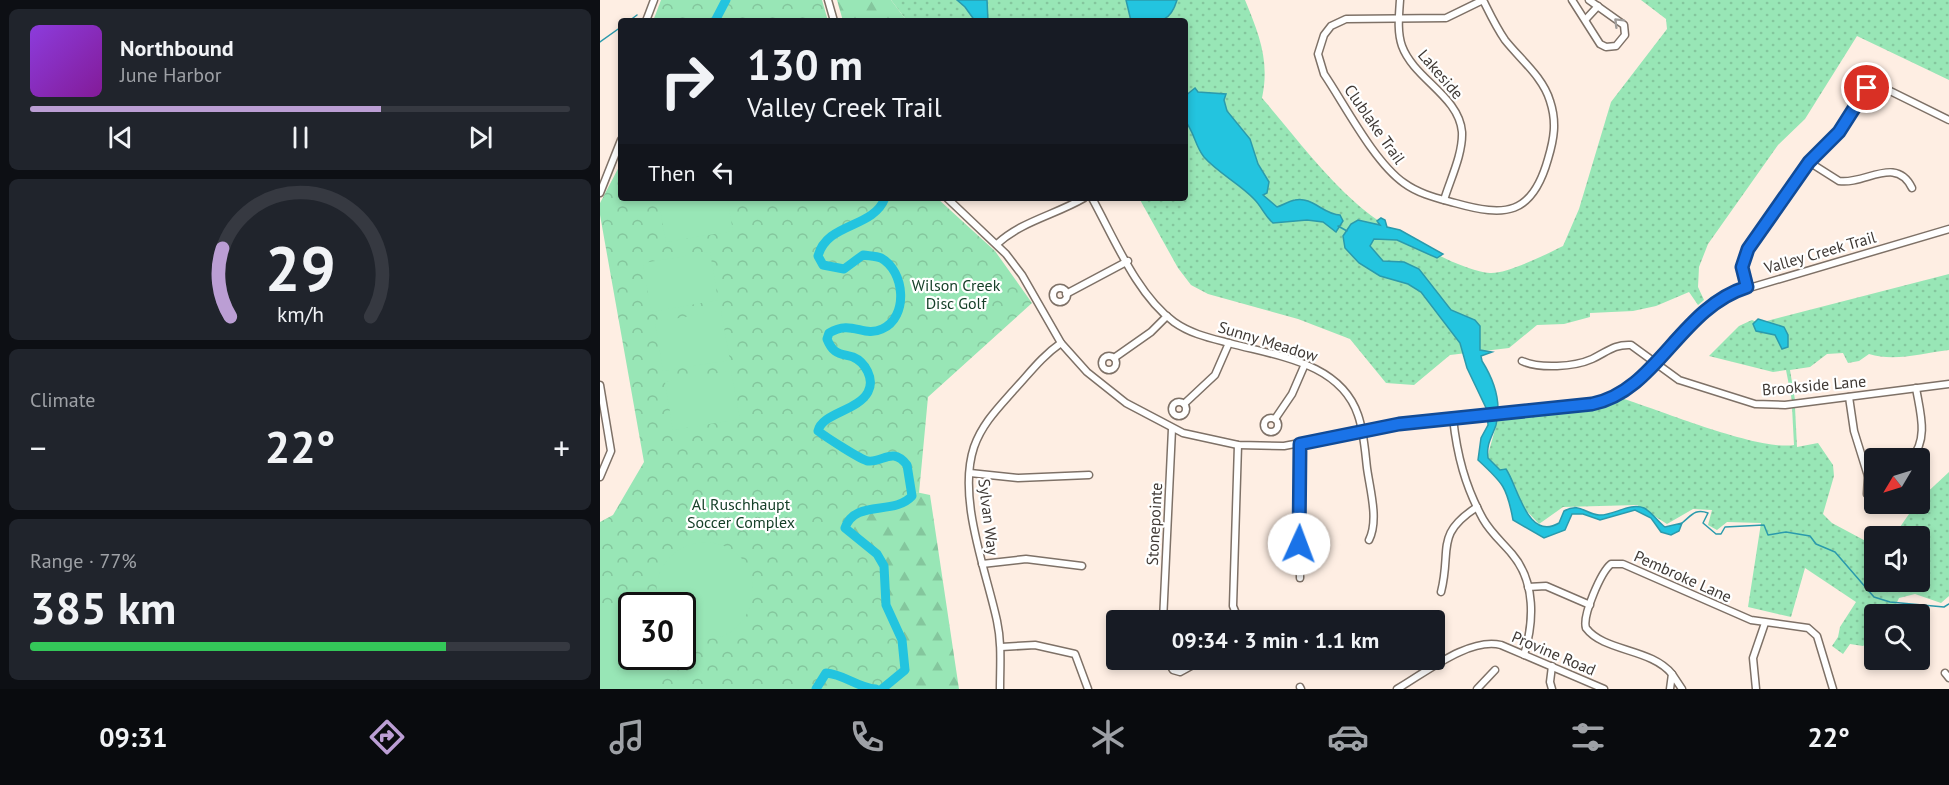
<!DOCTYPE html>
<meta charset="utf-8">
<style>
:root{--surface:#171b24;--page:#20242c;--text:#f1f3f6;--muted:#9ea1a6;--line:#363941;--accent:#bb9ed4}
body{margin:0;font-family:"PT Sans",sans-serif;background:var(--page);color:var(--text);height:100vh;display:flex;flex-direction:column;font-size:22px;white-space:nowrap}
*{box-sizing:border-box;margin:0}
p{font-size:20px;color:var(--muted)}
.icon{flex:none;width:33px;height:33px;fill:none;stroke:currentColor;stroke-width:2;stroke-linecap:round;stroke-linejoin:round}
.map{position:relative;flex:1;overflow:hidden}
.panel{display:flex;flex-direction:column;gap:9px;padding:9px;background:#0d0f14;width:600px}
.panel>*{flex:none}
.top-card{position:absolute;left:18px;top:18px;width:570px;height:183px;border-radius:6px;box-shadow:0 3px 9px #0003;background:#171b24;color:var(--text);overflow:hidden}
.needle{width:39px;rotate:232deg}
.tools{position:absolute;left:1264px;top:448px;display:grid;gap:12px}
.tools a{display:grid;place-items:center;width:66px;height:66px;border-radius:6px;background:var(--surface);box-shadow:0 3px 9px #0003;font-size:30px}
.speed{position:absolute;left:18px;top:592px;display:flex;gap:12px;font-size:30px;font-weight:700;text-align:center}
.speed>*{display:grid;place-content:center;width:78px;height:78px;border-radius:50%;background:var(--surface);box-shadow:0 3px 9px #0003;line-height:1}
.speed .limit{border:3px solid #111;border-radius:9px;background:#fff;color:#111}
.pin{position:absolute;display:grid;place-items:center;width:51px;height:51px;color:#fff;margin:-26px;border:3px solid #fff;border-radius:50%;box-shadow:0 2px 6px #0007}
.me{position:absolute;width:66px;margin:-33px;rotate:2deg;stroke-linejoin:round;filter:drop-shadow(0 0 4px #0008)}
.turn{display:flex;align-items:center;gap:21px;height:126px;padding:0 30px;font-size:27px}
.turn .icon{width:78px;height:78px;stroke-width:2.5}
.turn b{display:block;font-size:42px;line-height:51px}
.then{display:flex;align-items:center;height:57px;padding:0 30px;background:#0003;gap:12px;font-size:22px}
.big{font-size:45px;font-weight:800;line-height:1.1}
.panel .tile{flex:1;display:flex;flex-direction:column;justify-content:center;gap:9px;min-width:0;padding:0 21px;border-radius:9px;background:var(--page)}
.panel .dial{align-items:center;gap:0}
.dial svg{height:156px;overflow:visible;fill:none;stroke:var(--line);stroke-width:7;stroke-linecap:round;text-anchor:middle}
.dial text{fill:var(--text);stroke:none}
.song{display:flex;align-items:center;gap:18px}
.cover{width:72px;height:72px;border-radius:9px;background:linear-gradient(135deg,hsl(270 70% 55%),hsl(290 70% 35%))}
.played{height:6px;border-radius:3px;background:linear-gradient(90deg,var(--accent) 65%,var(--line) 65%)}
.keys{display:flex;justify-content:space-around;direction:ltr}
.heat{display:flex;justify-content:space-between;align-items:center;font-size:33px;direction:ltr}
.charge{height:9px;border-radius:4px;background:linear-gradient(90deg,#34c759 77%,var(--line) 0)}
.trip{position:absolute;left:506px;top:610px;width:339px;height:60px;border-radius:6px;background:var(--surface);box-shadow:0 3px 9px #0003;font-weight:800;line-height:60px;text-align:center}
.tabs{display:flex;height:96px;justify-content:space-around;align-items:center;background:#090b0e;color:var(--muted)}
.tabs .icon{width:42px;height:42px}
.tabs .on{color:var(--accent)}
.tabs b{font-size:27px;color:var(--text)}
main{display:flex;flex:1;min-height:0}
.map>svg:first-child{display:block}
</style>
<main>
<section class="panel">
<div class="tile">
<div class="song"><i class="cover"></i><div><b>Northbound</b><p>June Harbor</p></div></div>
<div class="played"></div>
<div class="keys"><svg class="icon" aria-label="previous" viewBox="0 0 24 24"><path d="M18 5L8 12l10 7zM5 5v14"/></svg><svg class="icon" aria-label="pause" viewBox="0 0 24 24"><path d="M8 5v14M16 5v14"/></svg><svg class="icon" aria-label="next" viewBox="0 0 24 24"><path d="M6 5l10 7-10 7zM19 5v14"/></svg></div>
</div>
<div class="tile dial"><svg viewBox="0 0 100 80">
<path d="M14 69A42 42 0 1 1 86 69"/>
<path d="M14 69A42 42 0 0 1 10 34" stroke="#bb9ed4"/>
<text x="50" y="56" font-size="32" font-weight="700">29</text>
<text x="50" y="72" font-size="11">km/h</text>
</svg></div>
<div class="tile"><p>Climate</p>
<div class="heat"><a>−</a><b class="big">22°</b><a>+</a></div>
</div>
<div class="tile"><p>Range · 77%</p><b class="big">385 km</b><div class="charge"></div></div>
</section>
<div class="map">
<svg width="1349" height="689" viewBox="0 0 1349 689">
<defs>
<pattern id="grass-dots" width="8" height="8" patternUnits="userSpaceOnUse" patternTransform="scale(1.5)"><rect width="8" height="8" fill="#98e6b6"/><path d="M2 2h.1M6 6h.1" fill="none" stroke="#84c69d" stroke-width="1.8" stroke-linecap="round"/></pattern>
<pattern id="forest-firs" width="22" height="20" patternUnits="userSpaceOnUse" patternTransform="scale(1.5)"><rect width="22" height="20" fill="#98e6b6"/><path d="M5 1l3.5 6h-7zM16 11l3.5 6h-7z" fill="#84c69d"/></pattern>
<pattern id="park-crowns" width="20" height="18" patternUnits="userSpaceOnUse" patternTransform="scale(1.5)"><rect width="20" height="18" fill="#98e6b6"/><path d="M2 6a3 3 0 1 1 6 0M12 15a3 3 0 1 1 6 0" fill="none" stroke="#84c69d"/></pattern>
</defs>
<rect width="100%" height="100%" fill="#feeee3"/>
<g fill="url(#grass-dots)">
<path d="M291,0H645C659,34 670,61 662,98C692,133 722,173 757,204C779,225 860,272 890,273C907,274 947,254 963,246L979,209L1011,102L1067,29L1066,19L1041,0H1349V80L1257,36L1205,119L1178,145L1108,244L1099,267L1098,287L1104,300L1098,305L1089,292L1056,306L1033,311L990,313V317L964,324L937,325L909,348L850,355L814,385L786,383L750,339L698,319L608,294L591,285L578,268L539,198H585V21H307Z"/>
<path d="M1349,274V350C1322,353 1295,362 1269,354L1259,361L1248,363L1243,353L1227,354L1210,367L1190,370L1195,400L1192,401L1186,370L1173,372L1109,356L1139,326L1152,320L1159,323Z"/>
<path d="M1024,399C1062,411 1159,451 1194,445L1192,407H1195L1197,447L1218,443L1233,465L1234,476L1223,514L1232,523L1275,546V582H1320V537H1293L1316,504H1320V499L1349,472V596L1341,603L1315,594L1299,598L1291,615H1275V638L1263,646L1250,644L1243,654L1232,646L1238,637L1240,627L1256,602L1205,568L1191,617L1148,607L1161,523L1127,522L1117,530L1108,525L1112,510L1093,509L1067,524L1037,505L963,507L939,524L922,506L915,486L887,458L898,419L989,411Z"/>
</g>
<g fill="url(#forest-firs)">
<polygon points="237,0 291,0 307,21 243,21"/>
<polygon points="311,491 330,495 359,689 284,689 303,672 305,645 286,600 289,574 248,536 253,516 309,503"/>
<polygon points="222,676 247,677 274,689 219,689"/>
</g>
<g fill="url(#park-crowns)" fill-rule="evenodd">
<polygon points="61,0 222,0 228,21 53,21"/>
<path d="M21,163V198H337L395,251L432,303L328,397L319,493L311,491L309,503L253,516L248,536L264,542L282,555L289,574L286,600L305,644L303,672L284,689H274L247,677L222,676L219,689H0V522L13,515L44,462L0,215V203ZM32,606H82V657H32Z"/>
</g>
<g fill="#98e6b6">
<polygon points="58,198 127,198 133,231 66,242"/>
<polygon points="110,252 118,300 51,312 43,263"/>
<polygon points="121,311 130,360 63,371 55,322"/>
<polygon points="131,371 140,419 73,430 65,382"/>
<path d="M110,542C186,556 151,665 83,633L82,606H59C48,571 75,540 110,542Z"/>
<polygon points="24,601 46,606 32,606 32,657 74,657 68,674 55,689 0,689 0,609"/>
</g>
<g fill="#23c4df" stroke="#2b9aac" stroke-width="1.5">
<polygon points="357,0 387,0 388,21 375,21 365,7"/>
<path d="M526,0H577C569,27 555,21 531,21Z"/>
<path d="M595,88L598,92L626,94L624,100L627,111L650,139L658,164L669,182L667,193L663,195L677,207C683,205 689,201 695,200C712,196 724,215 740,215L743,221L736,232L723,222L707,220L673,223C664,215 662,207 654,199C640,184 618,173 604,157C595,146 594,131 585,121V96Z"/>
<path d="M781,218L785,220L787,227L800,230L843,254L837,258L797,240L774,239L770,246L783,261L804,262L819,269L851,310L875,320L880,326V350L892,352L881,356L882,361C894,380 902,402 896,425C892,437 886,444 888,458L900,470L906,469C918,486 927,542 959,523L964,511C980,502 985,514 999,515C1013,516 1030,502 1044,508C1052,512 1058,522 1065,527L1082,523L1079,531L1071,535L1061,532L1051,518L1035,510L1000,520L983,514H972L965,530L944,538L913,520C907,487 903,483 878,460L881,438L888,425L887,410L867,368L860,343L821,292L808,284L780,276L759,263L745,248L743,236L751,224L758,220L780,225L777,221Z"/>
<polygon points="1158,319 1184,327 1188,335 1188,347 1182,349 1175,335 1156,331 1153,324"/>
</g>
<g fill="none" stroke-linecap="round" stroke-linejoin="round">
<g stroke="#2b9aac" stroke-width="1.5">
<polyline points="29,21 37,15"/>
<polyline points="0,42 21,27"/>
<polyline points="738,226 747,231"/>
<path d="M1082,523C1091,516 1095,508 1108,513L1103,523L1116,534H1121L1125,527L1164,525L1168,535L1186,532L1210,536L1216,544L1235,552L1274,597L1290,602L1344,607L1349,604"/>
</g>
<g stroke="#23c4df" stroke-width="9">
<polyline points="115,21 126,0"/>
<path d="M216,689L226,673C244,674 258,688 276,689"/>
<path d="M282,689L305,670L302,640L286,605L284,566L277,554L245,528C255,499 294,516 312,496L307,465C292,446 283,463 268,461C261,460 226,437 218,431C222,413 258,411 268,392C275,379 265,362 253,357C247,355 240,355 235,351C231,348 229,344 227,339L229,333C252,319 263,338 282,329C309,317 305,271 281,258C276,256 269,256 263,255L244,269L223,265L218,256C227,222 273,229 285,198"/>
</g>
<g stroke="#7e7167" stroke-width="9">
<g id="minor">
<polyline points="228,0 234,21"/>
<path d="M800,0C799,15 797,32 802,46C814,79 859,96 862,132C863,154 850,180 844,200"/>
<path d="M883,0C890,14 896,27 905,40C920,59 943,77 950,101C957,122 954,139 948,159C932,216 905,217 855,203C837,198 819,194 804,183C774,162 745,105 724,74L718,54L724,35L731,26L746,19L846,18Z"/>
<polyline points="972,0 1000,44 1006,47 1016,46 1025,35 1024,25 989,0"/>
<polyline points="986,19 998,6"/>
<polyline points="46,21 54,0"/>
<path d="M1209,162L1239,181C1265,185 1296,155 1312,188"/>
<polyline points="0,193 21,140"/>
<polyline points="347,198 406,254 422,275 461,343 487,372 526,403 583,433 638,445 684,446 799,424 1007,401 1034,383 1096,317 1129,294 1349,229"/>
<path d="M492,198C514,238 537,295 574,322C591,334 610,338 629,343C676,356 740,362 758,415C764,432 765,451 767,468C770,490 779,520 769,540"/>
<path d="M397,244C422,221 455,215 484,198"/>
<polyline points="1147,287 1142,266 1148,249 1209,162 1239,132 1269,86 1282,87 1349,120"/>
<circle cx="460" cy="295" r="7"/>
<polyline points="466,294 528,261"/>
<circle cx="509" cy="363" r="7"/>
<polyline points="514,358 551,332 567,316"/>
<path d="M922,361C940,369 974,367 992,359C1007,352 1014,344 1031,345L1079,380L1155,404L1185,405L1349,384"/>
<polyline points="0,385 11,451 0,477"/>
<polyline points="1249,397 1254,431 1268,476 1275,479"/>
<circle cx="579" cy="409" r="7"/>
<polyline points="584,404 615,375 629,343"/>
<path d="M853,418C857,455 865,486 883,519C891,533 902,542 912,554C936,582 934,622 924,655"/>
<circle cx="671" cy="425" r="7"/>
<polyline points="675,419 692,394 705,364"/>
<polyline points="700,444 700,578"/>
<polyline points="638,445 633,606 639,621"/>
<path d="M1311,459C1329,439 1320,412 1316,388"/>
<polyline points="370,473 418,478 489,475"/>
<polyline points="1268,476 1267,494 1275,497"/>
<polyline points="382,564 426,559 482,566"/>
<polyline points="928,587 946,586 990,605"/>
<path d="M841,592C852,549 834,535 877,507"/>
<polyline points="563,621 572,429"/>
<polyline points="401,647 435,645 475,654 488,689"/>
<polyline points="567,660 573,670 580,672 602,660"/>
<polyline points="1345,673 1349,678"/>
<path d="M1072,674C1051,648 1004,652 986,628C982,616 1001,572 1011,564H1023L1151,620L1208,628L1217,636L1233,689"/>
<polyline points="700,687 701,689"/>
<path d="M400,689C400,666 402,644 397,621C386,570 357,498 374,447C382,424 398,408 413,391C429,374 441,357 461,343"/>
<path d="M797,689C825,673 869,637 901,645L1004,689"/>
<polyline points="877,689 895,670"/>
<polyline points="952,689 950,682 952,666"/>
<polyline points="1070,689 1072,674 1082,689"/>
<polyline points="1156,689 1153,658 1165,623"/>
</g>
</g>
<use href="#minor" stroke="#fff" stroke-width="6"/>
</g>
<defs><path id="oneway-chevron" d="M-2-3.5L2.5 0L-2 3.5" fill="none" stroke-width="1.6" stroke-linecap="round" stroke-linejoin="round" transform="scale(1.5)"/></defs>
<use stroke="#9f9c9a" href="#oneway-chevron" transform="translate(1018 22) rotate(-135)"/>
<g fill="none" stroke-linecap="round" stroke-linejoin="round">
<g stroke="#114b97" stroke-width="15">
<path id="route" d="M699,544L700,444L799,424L992,404C1057,391 1080,308 1147,287L1142,267L1148,249L1209,162L1239,132L1267,88"/>
</g>
<use href="#route" stroke="#1a73e8" stroke-width="10"/>
</g>
<g text-anchor="middle" stroke-width="4.5" stroke-linejoin="round" paint-order="stroke">
<g font-size="16" fill="#3f3935" stroke="#fff">
<text transform="translate(841 74) rotate(49)" y="6">Lakeside</text>
<text transform="translate(775 124) rotate(55)" y="6">Clublake Trail</text>
<text transform="translate(1220 252) rotate(-16)" y="6">Valley Creek Trail</text>
<text transform="translate(668 341) rotate(17)" y="6">Sunny Meadow</text>
<text transform="translate(1214 385) rotate(-5)" y="6">Brookside Lane</text>
<text transform="translate(389 517) rotate(83)" y="6">Sylvan Way</text>
<text transform="translate(554 524) rotate(-87)" y="6">Stonepointe</text>
<text transform="translate(1083 576) rotate(24)" y="6">Pembroke Lane</text>
<text transform="translate(954 653) rotate(23)" y="6">Provine Road</text>
</g>
<g font-size="16" fill="#164029" stroke="#fff">
<text x="356" y="291">Wilson Creek<tspan x="356" dy="18">Disc Golf</tspan></text>
<text x="141" y="510">Al Ruschhaupt<tspan x="141" dy="18">Soccer Complex</tspan></text>
</g>
</g>
</svg>
<div class="tools">
<a><svg class="needle" viewBox="-14 -14 28 28"><path d="M0-13l5 13h-10z" fill="#e53935"/><path d="M0 13l5-13h-10z" fill="#9ea1a6"/></svg></a>
<a><svg class="icon" aria-label="sound" viewBox="0 0 24 24"><path d="M4 9h4l5-4v14l-5-4H4zM17 9q2 3 0 6"/></svg></a>
<a><svg class="icon" aria-label="search" viewBox="0 0 24 24"><circle cx="10" cy="10" r="6"/><path d="M15 15l6 6"/></svg></a>
</div>
<div class="speed"><div class="limit">30</div></div>
<div class="pin" style="left:1267px;top:88px;background:#d93025"><svg class="icon" aria-label="arrive" viewBox="0 0 24 24"><path d="M6 21V4h12l-3 4 3 4H6"/></svg></div>
<svg class="me" style="left:699px;top:544px" viewBox="-20 -20 40 40"><circle r="19" fill="#fff"/><path d="M0-13L10 11 0 6-10 11z" fill="#1a73e8"/></svg>
<div class="trip">09:34 · 3 min · 1.1 km</div>
<div class="top-card">
<div class="turn"><svg class="icon" aria-label="right" viewBox="0 0 24 24"><path d="M7 20v-9h11M14 6l5 5-5 5"/></svg><div><b>130 m</b>Valley Creek Trail</div></div>
<div class="then">Then<svg class="icon" aria-label="left" viewBox="0 0 24 24"><path d="M17 20v-9H6M10 6l-5 5 5 5"/></svg></div>
</div>
</div>
</main>
<nav class="tabs">
<b>09:31</b>
<svg class="icon on" aria-label="directions" viewBox="0 0 24 24"><path d="M12 3l9 9-9 9-9-9zM9 14v-3h6M13 9l2 2-2 2"/></svg>
<svg class="icon" aria-label="music" viewBox="0 0 24 24"><path d="M9 18V5l10-2v13"/><circle cx="6" cy="18" r="3"/><circle cx="16" cy="16" r="3"/></svg>
<svg class="icon" aria-label="phone" viewBox="0 0 24 24"><path d="M5 4h4l2 5-3 2q2 4 5 5l2-3 5 2v4C11 20 4 13 5 4z"/></svg>
<svg class="icon" aria-label="climate" viewBox="0 0 24 24"><path d="M12 3v18M4 7l16 10M4 17L20 7"/></svg>
<svg class="icon" aria-label="car" viewBox="0 0 24 24"><path d="M5 17H2v-5l4-1 3-4h7l3 4 3 1v5h-3M9 17h6M6 11h13"/><circle cx="7" cy="17" r="2"/><circle cx="17" cy="17" r="2"/></svg>
<svg class="icon" aria-label="filters" viewBox="0 0 24 24"><path d="M4 7h16M4 17h16"/><circle cx="9" cy="7" r="2"/><circle cx="15" cy="17" r="2"/></svg>
<b>22°</b>
</nav>
